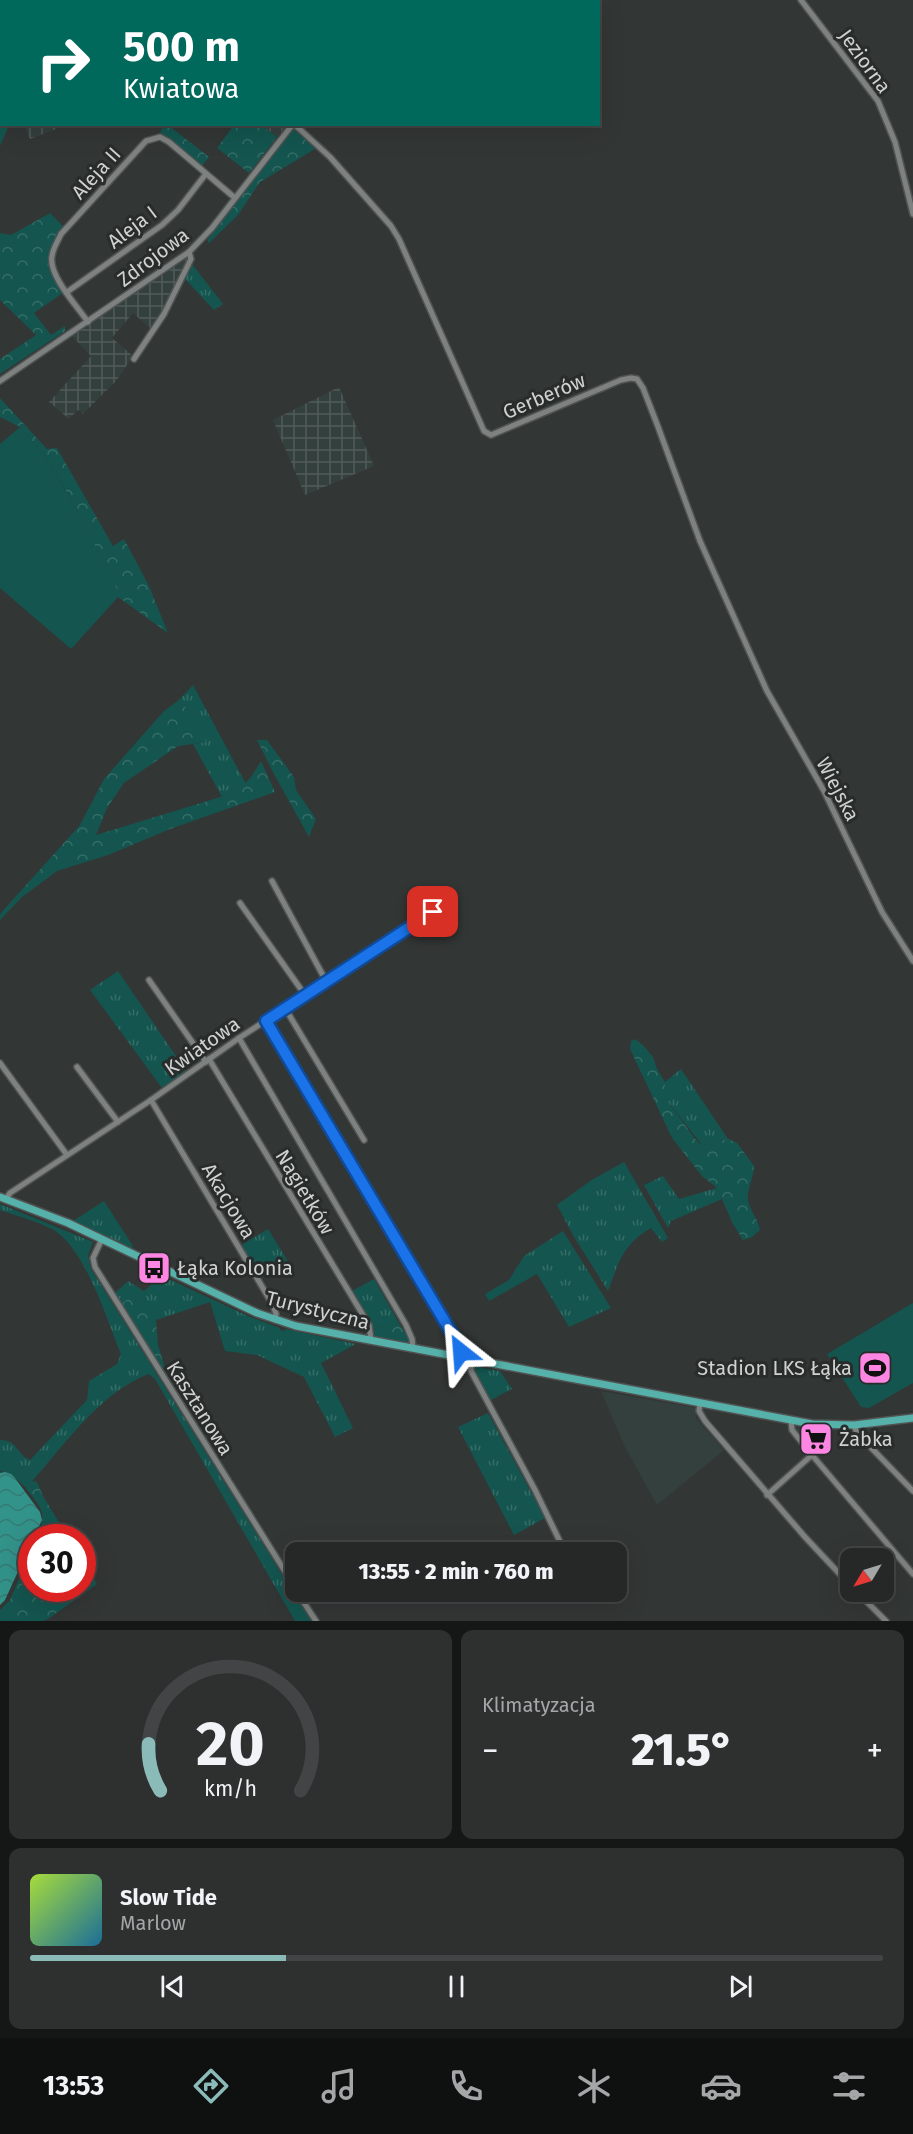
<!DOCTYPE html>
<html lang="pl">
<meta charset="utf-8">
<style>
:root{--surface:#262828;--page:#2e3030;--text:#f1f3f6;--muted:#a4a6a8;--line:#424445;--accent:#8bbbb9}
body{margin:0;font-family:"Fira Sans",sans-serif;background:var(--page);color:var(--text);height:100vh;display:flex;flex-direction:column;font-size:22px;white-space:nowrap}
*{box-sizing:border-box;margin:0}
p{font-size:20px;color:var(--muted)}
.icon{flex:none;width:33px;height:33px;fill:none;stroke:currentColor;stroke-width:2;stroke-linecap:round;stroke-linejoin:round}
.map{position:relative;height:1621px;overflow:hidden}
.side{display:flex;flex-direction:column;gap:9px;padding:9px;background:#151616;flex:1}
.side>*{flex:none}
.banner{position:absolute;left:0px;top:0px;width:600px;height:126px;box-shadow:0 6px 24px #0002,0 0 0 2px var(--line);background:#00695c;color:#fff;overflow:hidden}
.needle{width:39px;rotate:232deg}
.tools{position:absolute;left:840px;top:1548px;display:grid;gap:12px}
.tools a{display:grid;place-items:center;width:54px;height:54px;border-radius:12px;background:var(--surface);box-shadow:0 6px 24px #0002,0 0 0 2px var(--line);font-size:30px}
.speed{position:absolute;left:18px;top:1524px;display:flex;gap:12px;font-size:30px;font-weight:700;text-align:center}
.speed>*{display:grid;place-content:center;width:78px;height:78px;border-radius:50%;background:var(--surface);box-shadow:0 6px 24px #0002,0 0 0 2px var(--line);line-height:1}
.speed .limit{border:9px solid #d22;background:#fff;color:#111}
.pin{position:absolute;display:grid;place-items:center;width:51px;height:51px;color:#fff;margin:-26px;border-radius:12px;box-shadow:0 3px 9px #0006}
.me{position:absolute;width:66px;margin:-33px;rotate:332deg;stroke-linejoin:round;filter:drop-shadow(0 0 4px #0008)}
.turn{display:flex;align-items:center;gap:21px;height:126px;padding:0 24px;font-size:27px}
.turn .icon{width:78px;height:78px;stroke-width:2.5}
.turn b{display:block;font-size:42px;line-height:51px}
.big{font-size:45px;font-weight:800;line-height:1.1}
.side .card{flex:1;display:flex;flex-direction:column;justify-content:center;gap:9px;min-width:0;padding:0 21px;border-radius:12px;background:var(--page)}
.side .dial{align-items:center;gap:0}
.dial svg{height:156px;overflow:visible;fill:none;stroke:var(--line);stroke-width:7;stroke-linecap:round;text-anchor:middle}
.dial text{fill:var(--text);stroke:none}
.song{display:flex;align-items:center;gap:18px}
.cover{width:72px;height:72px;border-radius:9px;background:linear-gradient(135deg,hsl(80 70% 55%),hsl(200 70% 35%))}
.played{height:6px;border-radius:3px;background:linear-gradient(90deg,var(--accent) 30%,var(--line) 30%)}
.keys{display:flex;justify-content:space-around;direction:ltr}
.heat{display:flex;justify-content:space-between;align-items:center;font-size:33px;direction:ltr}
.side .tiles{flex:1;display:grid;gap:9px;grid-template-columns:1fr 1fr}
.card:last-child{grid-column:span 2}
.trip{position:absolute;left:285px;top:1542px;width:342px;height:60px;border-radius:12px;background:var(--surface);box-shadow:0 6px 24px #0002,0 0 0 2px var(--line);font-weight:800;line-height:60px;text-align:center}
.tab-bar{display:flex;height:96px;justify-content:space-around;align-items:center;background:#0f1010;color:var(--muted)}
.tab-bar .icon{width:42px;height:42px}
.tab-bar .selected{color:var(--accent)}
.tab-bar b{font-size:27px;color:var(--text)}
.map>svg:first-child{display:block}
</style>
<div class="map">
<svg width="913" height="1621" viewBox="0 0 913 1621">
<defs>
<pattern id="industrial-grid" width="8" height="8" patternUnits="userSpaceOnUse" patternTransform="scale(1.5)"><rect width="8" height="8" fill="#34403e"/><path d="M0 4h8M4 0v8" fill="none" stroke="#505b59"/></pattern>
<pattern id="grass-tufts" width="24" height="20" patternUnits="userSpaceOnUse" patternTransform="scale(1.5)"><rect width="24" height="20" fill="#14554f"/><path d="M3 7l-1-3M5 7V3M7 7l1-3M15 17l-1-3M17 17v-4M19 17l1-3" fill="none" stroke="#356d67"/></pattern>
<pattern id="forest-crowns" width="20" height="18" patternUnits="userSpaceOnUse" patternTransform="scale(1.5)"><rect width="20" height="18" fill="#14554f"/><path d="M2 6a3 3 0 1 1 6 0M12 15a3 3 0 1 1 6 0" fill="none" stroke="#356d67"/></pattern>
<pattern id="water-waves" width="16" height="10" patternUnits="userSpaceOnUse" patternTransform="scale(1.5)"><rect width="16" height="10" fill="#32938a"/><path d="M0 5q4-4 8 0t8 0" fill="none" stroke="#367a74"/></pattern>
</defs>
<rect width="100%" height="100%" fill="#323635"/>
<g fill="#34403e">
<polygon points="601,1391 696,1408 696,1418 724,1450 657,1505 625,1447"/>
<polygon points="793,1427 827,1432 832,1439 814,1454"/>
</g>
<g fill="url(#industrial-grid)">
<polygon points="0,0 373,0 2,2 1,67"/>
<polygon points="24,125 67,125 30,139"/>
<polygon points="261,125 287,125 277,137"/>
<polygon points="187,258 192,264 185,279 151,329 133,313 112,338 133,356 117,380 83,414 78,410 69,419 49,402 91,356 72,336"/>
<polygon points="339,387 374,466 305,495 273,420"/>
</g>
<g fill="url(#grass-tufts)">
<polygon points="192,264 223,304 214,310 185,279"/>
<polygon points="193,685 246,784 237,792 222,797 193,744 205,742 179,700"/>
<polygon points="118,971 186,1071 162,1088 90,990"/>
<polygon points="681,1069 728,1139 702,1145 665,1098 665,1082"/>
<path d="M624,1162L668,1238L662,1242L651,1228C623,1244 619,1262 608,1291L574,1237L557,1205L590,1181Z"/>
<polygon points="663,1176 679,1199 717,1188 722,1199 671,1221 668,1228 644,1185"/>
<polygon points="104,1201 133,1246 131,1251 73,1221"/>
<path d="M0,1204L93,1242L88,1256L91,1269L311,1621H295L155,1379L149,1374C99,1392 61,1450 26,1488L11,1474L0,1471V1440C17,1439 17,1455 30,1460L87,1400L89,1381L117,1364L121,1354C107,1320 85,1247 52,1229C36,1221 17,1216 0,1210Z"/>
<polygon points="268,1229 289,1263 260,1279 240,1246"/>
<polygon points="563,1231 611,1308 569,1327 537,1274 489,1301 485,1294 509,1280 524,1256"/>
<polygon points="162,1276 248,1316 280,1328 280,1330 285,1331 285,1329 356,1344 321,1363 353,1428 335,1437 304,1377 257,1355 225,1351 210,1302 156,1320 136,1294 121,1304 115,1293 128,1281 144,1291"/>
<polygon points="374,1279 399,1323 373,1329 350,1292"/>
<polygon points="472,1366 500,1371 512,1389 489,1401 473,1370"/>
<polygon points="488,1413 545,1518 514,1535 458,1427"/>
</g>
<g fill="url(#forest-crowns)">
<polygon points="0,63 2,124 9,125 0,146"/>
<polygon points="168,125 209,157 201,167 160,134 162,128"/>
<polygon points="234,125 261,125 277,137 249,173 217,148"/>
<polygon points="294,129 315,149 260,182 238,215 209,243 207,240"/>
<path d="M50,213L64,227C54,238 45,256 50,271C53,278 60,286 64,292L34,313L51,335L65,326V331L0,374V359L36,335L0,300V233L11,235Z"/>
<polygon points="0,398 47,449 57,448 113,546 124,539 149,586 168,633 118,597 119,594 72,501 44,455 20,427 0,417"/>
<polygon points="179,700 193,716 206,742 178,746 124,783 107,808 96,835 237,792 251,777 261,761 275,792 170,829 108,855 57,871 22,897 0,920 0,914 80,825 104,779 164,711"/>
<polygon points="257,740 267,740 294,777 296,790 316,819 309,837 274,774"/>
<path d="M635,1039L643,1045L653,1057L657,1069L665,1082V1098L696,1140L702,1145L728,1139L737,1143L754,1166C754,1177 745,1193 749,1204C752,1214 758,1219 760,1230L752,1237L743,1240L733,1224L717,1188L702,1176L672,1138L630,1049L631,1041Z"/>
<polygon points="136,1293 156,1320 158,1345 167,1375 121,1304"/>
<polygon points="399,1323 411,1343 373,1337 373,1329"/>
<path d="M34,1481L37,1482L43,1496L68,1537H37C48,1511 41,1509 26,1488L30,1482Z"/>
<polygon points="31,1550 32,1588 82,1588 83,1560 97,1584 48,1619 43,1621 0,1621 0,1610 10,1600"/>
</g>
<g fill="#14554f">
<polygon points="20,427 44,455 72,501 120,595 71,649 0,588 0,444"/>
<polygon points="913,1303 913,1383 869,1408 861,1407 827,1354"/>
</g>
<polygon fill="url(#water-waves)" points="5,1472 11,1474 15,1478 40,1512 42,1520 34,1537 32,1538 31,1543 5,1600 0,1605 0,1473"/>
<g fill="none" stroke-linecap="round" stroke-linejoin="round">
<g stroke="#515353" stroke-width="8">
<g id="minor">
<polyline points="801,0 878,101 895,142 913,214"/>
<polyline points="389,2 391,0"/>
<polyline points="294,124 330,157 391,226 399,239 484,431 491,435 621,380 631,378 637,379 643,388 657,424 700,541 767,691 824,791 882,912 913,961"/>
<polyline points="67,292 162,225 178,210 205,175"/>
<path d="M88,322C77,306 48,275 52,256C53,248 58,241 61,234L146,141L160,137L169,142L235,198"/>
<polyline points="134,359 164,314 191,259 189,252"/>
<polyline points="0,381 189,252 212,228 293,124"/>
<polyline points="272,881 326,981"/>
<polyline points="240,903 305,995"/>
<polyline points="149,980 206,1062"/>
<polyline points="285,1008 364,1140"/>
<polyline points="266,1021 457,1342 461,1350 461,1357"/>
<polyline points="239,1038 406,1325 412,1339 413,1348"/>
<polyline points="209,1059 369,1325 371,1340"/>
<polyline points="0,1063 67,1155"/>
<polyline points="77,1067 118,1122"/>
<polyline points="151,1100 273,1305 276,1314 275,1320"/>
<polyline points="6,1199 10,1193 151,1100 239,1038 448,902"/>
<polyline points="102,1239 93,1258 95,1267 296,1589"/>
<polyline points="471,1359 471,1371 535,1490 565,1552"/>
<polyline points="700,1403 699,1411 705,1421 805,1537 850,1585"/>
<polyline points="791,1420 792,1430 812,1455 913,1574"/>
<polyline points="854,1425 857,1433 913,1491"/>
<polyline points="767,1495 812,1455"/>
<polyline points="297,1592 316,1621"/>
<polyline points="857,1592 886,1621"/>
</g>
</g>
<g stroke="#515353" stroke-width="10">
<polyline id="major" points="0,1197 68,1223 257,1313 296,1326 812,1424 854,1425 913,1418"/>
</g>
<use href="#minor" stroke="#7d8281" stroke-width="5"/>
<use href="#major" stroke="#55b1a9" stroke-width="7"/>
</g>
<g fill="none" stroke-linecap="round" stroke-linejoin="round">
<g stroke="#114b97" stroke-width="15">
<polyline id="route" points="433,912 266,1021 457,1342 461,1352"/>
</g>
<use href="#route" stroke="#1a73e8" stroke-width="10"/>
</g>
<defs>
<g id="bus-square" transform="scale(1.725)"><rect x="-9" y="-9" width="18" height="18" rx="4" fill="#fd86e2" stroke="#282c2b"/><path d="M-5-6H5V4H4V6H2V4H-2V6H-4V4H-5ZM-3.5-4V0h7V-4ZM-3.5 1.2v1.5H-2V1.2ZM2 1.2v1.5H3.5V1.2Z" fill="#111"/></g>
<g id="stadium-square" transform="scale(1.725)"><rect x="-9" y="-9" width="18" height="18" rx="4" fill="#fd86e2" stroke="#282c2b"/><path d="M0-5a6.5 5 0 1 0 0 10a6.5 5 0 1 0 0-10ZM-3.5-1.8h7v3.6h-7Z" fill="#111"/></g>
<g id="supermarket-square" transform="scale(1.725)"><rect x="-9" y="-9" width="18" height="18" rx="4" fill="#fd86e2" stroke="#282c2b"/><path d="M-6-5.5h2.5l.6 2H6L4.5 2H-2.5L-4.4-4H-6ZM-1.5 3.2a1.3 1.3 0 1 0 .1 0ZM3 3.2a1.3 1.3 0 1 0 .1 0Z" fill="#111"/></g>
</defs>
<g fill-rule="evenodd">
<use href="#bus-square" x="154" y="1268"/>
<use href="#stadium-square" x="875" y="1368"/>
<use href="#supermarket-square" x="816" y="1439"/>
</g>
<g text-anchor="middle" stroke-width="6" stroke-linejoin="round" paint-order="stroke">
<g font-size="20" fill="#d0d2d2" stroke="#282c2b">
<text transform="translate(865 61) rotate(54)" y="7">Jeziorna</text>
<text transform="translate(96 173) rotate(-48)" y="7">Aleja II</text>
<text transform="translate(132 227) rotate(-37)" y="7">Aleja I</text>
<text transform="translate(153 257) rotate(-37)" y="7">Zdrojowa</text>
<text transform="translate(544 396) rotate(-23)" y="7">Gerberów</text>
<text transform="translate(838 789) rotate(62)" y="7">Wiejska</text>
<text transform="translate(202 1046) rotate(-35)" y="7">Kwiatowa</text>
<text transform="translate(305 1192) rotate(59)" y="7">Nagietków</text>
<text transform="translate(229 1201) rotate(59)" y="7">Akacjowa</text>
<text transform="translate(318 1310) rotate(14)" y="7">Turystyczna</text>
<text transform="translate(200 1408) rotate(58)" y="7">Kasztanowa</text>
</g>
<g font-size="20" fill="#d0d2d2" stroke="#282c2b" text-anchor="start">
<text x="177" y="1275">Łąka Kolonia</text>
<text x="852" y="1375" text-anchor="end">Stadion LKS Łąka</text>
<text x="839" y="1446">Żabka</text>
</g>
</g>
</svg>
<div class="tools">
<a><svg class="needle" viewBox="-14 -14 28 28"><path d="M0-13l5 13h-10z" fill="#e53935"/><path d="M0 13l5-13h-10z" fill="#a4a6a8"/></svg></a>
</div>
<div class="speed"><div class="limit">30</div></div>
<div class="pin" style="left:433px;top:912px;background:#d93025"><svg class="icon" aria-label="arrive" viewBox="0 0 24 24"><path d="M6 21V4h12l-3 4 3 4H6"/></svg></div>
<svg class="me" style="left:461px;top:1352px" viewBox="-20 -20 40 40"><path d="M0-17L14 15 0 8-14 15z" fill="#1a73e8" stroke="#fff" stroke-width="4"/></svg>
<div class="trip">13:55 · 2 min · 760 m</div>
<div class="banner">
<div class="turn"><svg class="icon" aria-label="right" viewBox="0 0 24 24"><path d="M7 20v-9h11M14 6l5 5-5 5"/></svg><div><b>500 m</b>Kwiatowa</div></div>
</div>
</div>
<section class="side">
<div class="tiles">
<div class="card dial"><svg viewBox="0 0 100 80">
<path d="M14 69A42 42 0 1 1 86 69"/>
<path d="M14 69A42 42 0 0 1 8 45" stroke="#8bbbb9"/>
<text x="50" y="56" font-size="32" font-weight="700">20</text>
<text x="50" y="72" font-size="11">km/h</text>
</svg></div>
<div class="card"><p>Klimatyzacja</p>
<div class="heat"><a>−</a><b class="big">21.5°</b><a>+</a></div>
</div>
<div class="card">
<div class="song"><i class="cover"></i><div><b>Slow Tide</b><p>Marlow</p></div></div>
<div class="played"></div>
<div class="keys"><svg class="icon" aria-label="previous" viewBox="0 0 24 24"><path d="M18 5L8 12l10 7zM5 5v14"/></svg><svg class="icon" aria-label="pause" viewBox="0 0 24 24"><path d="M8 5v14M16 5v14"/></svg><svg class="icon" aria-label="next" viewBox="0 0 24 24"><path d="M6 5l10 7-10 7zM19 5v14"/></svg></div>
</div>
</div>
</section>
<nav class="tab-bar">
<b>13:53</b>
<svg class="icon selected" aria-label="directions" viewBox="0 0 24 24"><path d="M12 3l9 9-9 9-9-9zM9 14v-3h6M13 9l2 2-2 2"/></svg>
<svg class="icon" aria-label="music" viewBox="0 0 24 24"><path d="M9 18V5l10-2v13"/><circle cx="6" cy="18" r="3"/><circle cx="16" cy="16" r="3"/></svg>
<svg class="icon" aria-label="phone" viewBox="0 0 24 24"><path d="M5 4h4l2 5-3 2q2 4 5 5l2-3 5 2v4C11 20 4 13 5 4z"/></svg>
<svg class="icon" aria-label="climate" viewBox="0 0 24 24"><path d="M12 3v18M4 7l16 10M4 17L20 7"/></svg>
<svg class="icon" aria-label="car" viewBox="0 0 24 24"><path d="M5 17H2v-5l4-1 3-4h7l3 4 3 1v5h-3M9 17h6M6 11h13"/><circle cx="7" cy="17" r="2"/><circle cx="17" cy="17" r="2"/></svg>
<svg class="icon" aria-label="filters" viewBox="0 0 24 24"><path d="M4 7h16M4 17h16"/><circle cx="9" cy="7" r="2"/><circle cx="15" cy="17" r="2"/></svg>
</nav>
